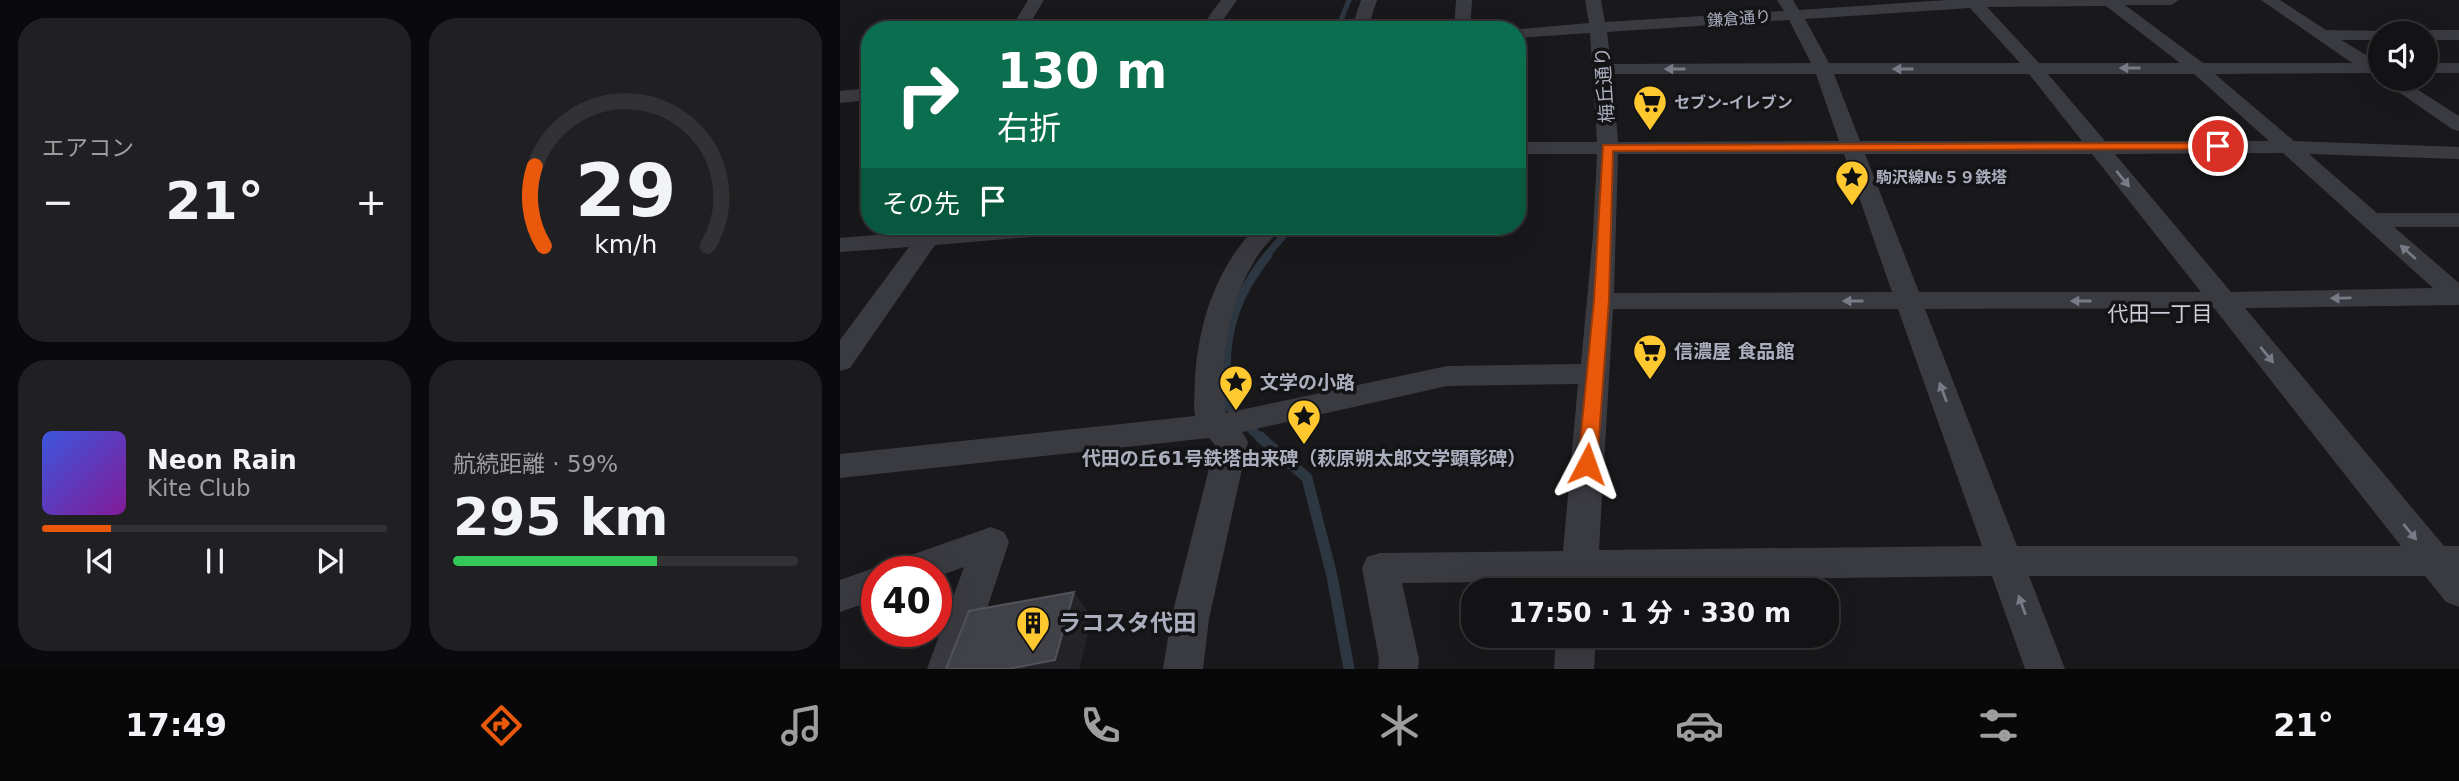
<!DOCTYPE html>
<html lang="ja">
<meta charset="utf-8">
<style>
:root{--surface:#131315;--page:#202022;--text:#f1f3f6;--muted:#9d9ea0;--line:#323234;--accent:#ea580c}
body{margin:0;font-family:"DejaVu Sans","Noto Sans JP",sans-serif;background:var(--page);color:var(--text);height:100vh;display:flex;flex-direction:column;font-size:26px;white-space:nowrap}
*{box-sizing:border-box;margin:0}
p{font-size:23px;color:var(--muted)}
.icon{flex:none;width:38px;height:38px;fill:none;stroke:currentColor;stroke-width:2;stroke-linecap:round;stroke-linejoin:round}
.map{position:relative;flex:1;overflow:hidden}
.sheet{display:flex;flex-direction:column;gap:18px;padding:18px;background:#0a0a0c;width:840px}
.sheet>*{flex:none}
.hud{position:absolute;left:21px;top:21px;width:665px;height:214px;border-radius:28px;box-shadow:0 7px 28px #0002,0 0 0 2px var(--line);background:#0b6e4f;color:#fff;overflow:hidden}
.tools{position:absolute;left:1528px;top:21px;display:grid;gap:14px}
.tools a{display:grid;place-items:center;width:70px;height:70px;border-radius:50%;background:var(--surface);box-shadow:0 7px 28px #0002,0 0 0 2px var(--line);font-size:35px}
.speed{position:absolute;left:21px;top:556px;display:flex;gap:14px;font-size:35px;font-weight:700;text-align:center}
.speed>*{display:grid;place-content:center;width:91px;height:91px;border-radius:50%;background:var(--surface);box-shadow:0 7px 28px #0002,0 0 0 2px var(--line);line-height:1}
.speed .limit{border:10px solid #d22;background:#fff;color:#111}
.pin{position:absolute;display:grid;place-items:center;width:60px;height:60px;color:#fff;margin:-30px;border:4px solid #fff;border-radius:50%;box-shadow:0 2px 7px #0007}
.me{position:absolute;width:77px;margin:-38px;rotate:4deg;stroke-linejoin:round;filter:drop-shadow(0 0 5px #0008)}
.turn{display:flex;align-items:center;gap:24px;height:147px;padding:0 21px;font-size:32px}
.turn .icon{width:91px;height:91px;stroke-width:2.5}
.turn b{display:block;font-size:49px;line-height:60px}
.then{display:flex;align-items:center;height:66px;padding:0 21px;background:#0003;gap:14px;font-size:26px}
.big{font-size:52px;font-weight:700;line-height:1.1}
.sheet .widget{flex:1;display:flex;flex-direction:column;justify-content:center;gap:10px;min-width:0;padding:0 24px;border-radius:28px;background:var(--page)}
.sheet .dial{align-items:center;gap:0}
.dial svg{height:182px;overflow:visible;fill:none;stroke:var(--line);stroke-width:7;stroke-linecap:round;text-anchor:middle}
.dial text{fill:var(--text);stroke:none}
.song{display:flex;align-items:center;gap:21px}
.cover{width:84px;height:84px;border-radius:10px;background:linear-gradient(135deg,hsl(230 70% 55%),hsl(290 70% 35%))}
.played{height:7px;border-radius:4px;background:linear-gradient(90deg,var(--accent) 20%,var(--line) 20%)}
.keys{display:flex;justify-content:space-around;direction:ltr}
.heat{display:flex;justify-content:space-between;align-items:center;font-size:38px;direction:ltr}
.charge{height:10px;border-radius:5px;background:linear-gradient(90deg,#34c759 59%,var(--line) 0)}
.sheet .tiles{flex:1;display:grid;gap:18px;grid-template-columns:repeat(2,1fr)}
.trip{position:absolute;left:621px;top:578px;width:378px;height:70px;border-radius:28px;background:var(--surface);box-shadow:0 7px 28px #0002,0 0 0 2px var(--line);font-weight:700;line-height:70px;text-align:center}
.dock{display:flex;height:112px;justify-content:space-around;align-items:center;background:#080808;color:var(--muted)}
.dock .icon{width:49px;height:49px}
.dock .selected{color:var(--accent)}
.dock b{font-size:32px;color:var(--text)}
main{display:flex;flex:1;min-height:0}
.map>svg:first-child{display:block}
</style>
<main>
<section class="sheet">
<div class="tiles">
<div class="widget"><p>エアコン</p>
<div class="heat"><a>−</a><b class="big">21°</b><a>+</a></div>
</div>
<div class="widget dial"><svg viewBox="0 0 100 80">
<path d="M14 69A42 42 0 1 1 86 69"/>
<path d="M14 69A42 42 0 0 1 10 34" stroke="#ea580c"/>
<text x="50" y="56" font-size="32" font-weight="700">29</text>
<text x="50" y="72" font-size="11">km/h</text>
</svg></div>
<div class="widget">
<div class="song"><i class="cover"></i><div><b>Neon Rain</b><p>Kite Club</p></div></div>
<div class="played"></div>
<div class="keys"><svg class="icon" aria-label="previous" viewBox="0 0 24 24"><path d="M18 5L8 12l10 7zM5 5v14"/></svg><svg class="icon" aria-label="pause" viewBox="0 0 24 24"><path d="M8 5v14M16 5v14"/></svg><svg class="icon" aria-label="next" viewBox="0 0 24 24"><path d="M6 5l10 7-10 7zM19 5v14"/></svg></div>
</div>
<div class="widget"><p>航続距離 · 59%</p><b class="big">295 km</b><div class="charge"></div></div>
</div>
</section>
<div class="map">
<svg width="1619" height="669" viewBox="0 0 1619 669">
<rect width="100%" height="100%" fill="#19191c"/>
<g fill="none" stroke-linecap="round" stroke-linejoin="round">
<polyline stroke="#2d3742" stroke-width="5" points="497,30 509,0"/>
<polyline stroke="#2d3742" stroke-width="7" points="426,256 452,226"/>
<path stroke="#2d3742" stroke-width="9" d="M421,438C411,429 398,419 390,408C384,399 386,386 386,376C385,328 398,292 428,255"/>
<polyline stroke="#2d3742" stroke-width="11" points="420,437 467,478 492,576 509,669"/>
<g fill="#3a3a41" fill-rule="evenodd">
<polygon points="188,0 204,0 186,30 170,30"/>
<polygon points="381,0 397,0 376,30 359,30"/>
<polygon points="521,0 537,0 527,30 511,30"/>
<polygon points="616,0 632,0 630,30 614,30"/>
<path d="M745,0H761L765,22L944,11L937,0H953L959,10L1107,0H1339L1331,5H1285L1363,63H1512L1421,0H1440L1486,30L1546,31L1547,33H1540V40H1501L1540,63V73L1375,74L1454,141L1619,147V159L1469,154L1537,213H1619V227H1554L1619,283V305L1405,308L1604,546H1619V607L1606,602L1585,576H1189L1225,669H1185L1152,576L758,581V590H720L721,581L562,583L579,659L578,669H538L539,659L522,568L527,557L540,553L723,551L738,384L607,386L402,432L408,442L369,619L363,669H323L331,619L375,445L369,438L0,478V454L355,416C353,404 355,391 355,378C359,321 376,268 417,226H442C434,238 422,247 415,260C388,303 379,363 386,413L607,366L741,364L753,235L757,154H677V142H757L750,33L677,38V30H671L749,23ZM1266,6L1340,63H1199L1147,7ZM1130,8L1180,63H989L965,19ZM949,20L971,63L771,64L767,32ZM773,74H976L999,141L778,142ZM994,74H1189L1242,141H1020ZM1208,74H1354L1429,141H1265ZM1443,153L1593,288L1391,292L1275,154ZM778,154H1004L1052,292L774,293ZM1025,154H1252L1361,292H1079ZM1374,308L1561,546H1177L1085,309ZM773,309H1058L1142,546L759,550Z"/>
<polygon points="1586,30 1619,30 1619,40 1586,40 1586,33 1579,33"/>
<rect x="1586" y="63" width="33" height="10"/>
<polygon points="1540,79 1561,79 1619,116 1619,131 1612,129"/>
<polygon points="30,88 30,100 0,103 0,91"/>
<polygon points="84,226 104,226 106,229 150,226 250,226 246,231 238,233 95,245 10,368 0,371 0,340 69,247 0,252 0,238 80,231"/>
<polygon points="151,527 164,532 169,542 127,669 87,669 124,567 96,577 96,572 37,572 37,599 0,612 0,580 37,567 49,571 54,561"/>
<polygon points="716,635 756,635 754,669 714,669"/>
</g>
</g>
<polygon fill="#242428" points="234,592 252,617 239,669 168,669"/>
<polygon fill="#414248" stroke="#52535a" stroke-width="2" points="234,592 215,660 168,669 106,669 129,611"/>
<defs><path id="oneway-solid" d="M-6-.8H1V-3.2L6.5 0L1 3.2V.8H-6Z" transform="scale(1.75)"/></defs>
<g fill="#787a85">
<use href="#oneway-solid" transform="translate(1290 68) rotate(-180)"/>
<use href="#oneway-solid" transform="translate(835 69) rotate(180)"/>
<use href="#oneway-solid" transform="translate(1063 69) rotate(180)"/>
<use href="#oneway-solid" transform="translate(1283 179) rotate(51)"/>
<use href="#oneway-solid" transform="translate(1568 252) rotate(-138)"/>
<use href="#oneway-solid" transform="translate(1501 298) rotate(179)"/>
<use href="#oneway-solid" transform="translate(1013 301) rotate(-180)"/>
<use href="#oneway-solid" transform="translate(1241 301) rotate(180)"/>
<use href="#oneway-solid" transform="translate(1427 355) rotate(51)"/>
<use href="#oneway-solid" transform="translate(1103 392) rotate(-110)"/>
<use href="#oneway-solid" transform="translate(1570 532) rotate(51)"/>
<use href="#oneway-solid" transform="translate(1182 605) rotate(-110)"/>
</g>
<polygon fill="#ea580c" stroke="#983908" stroke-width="2" points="1378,143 1384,146 1382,149 773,151 769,300 757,464 754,469 741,469 738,464 754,300 763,145"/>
<defs>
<g id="supermarket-pin" transform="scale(1.75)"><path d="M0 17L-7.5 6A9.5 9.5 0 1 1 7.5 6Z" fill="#ffc82e" stroke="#141417"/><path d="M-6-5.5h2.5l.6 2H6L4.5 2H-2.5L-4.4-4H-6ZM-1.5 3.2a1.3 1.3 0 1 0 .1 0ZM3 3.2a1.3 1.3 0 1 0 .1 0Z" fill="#111"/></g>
<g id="sight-pin" transform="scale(1.75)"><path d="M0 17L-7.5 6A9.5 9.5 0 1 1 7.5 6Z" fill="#ffc82e" stroke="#141417"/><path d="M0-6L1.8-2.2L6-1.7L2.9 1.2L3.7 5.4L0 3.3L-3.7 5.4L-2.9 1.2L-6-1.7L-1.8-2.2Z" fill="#111"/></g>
<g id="building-pin" transform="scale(1.75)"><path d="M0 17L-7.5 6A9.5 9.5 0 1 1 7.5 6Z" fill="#ffc82e" stroke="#141417"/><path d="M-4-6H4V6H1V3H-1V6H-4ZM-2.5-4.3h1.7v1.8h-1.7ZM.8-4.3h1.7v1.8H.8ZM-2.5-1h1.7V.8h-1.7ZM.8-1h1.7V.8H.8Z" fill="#111"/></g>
</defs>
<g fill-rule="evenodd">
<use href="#supermarket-pin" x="810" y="102"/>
<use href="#sight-pin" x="1012" y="177"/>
<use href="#supermarket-pin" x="810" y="351"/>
<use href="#sight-pin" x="396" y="382"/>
<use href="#sight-pin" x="464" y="416"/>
<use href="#building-pin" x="193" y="623"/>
</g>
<g text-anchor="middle" stroke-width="7" stroke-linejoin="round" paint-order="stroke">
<g font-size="16" fill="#aaaebd" stroke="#141417">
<text transform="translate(899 18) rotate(-4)" y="6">鎌倉通り</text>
</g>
<g font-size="16" font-weight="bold" fill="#aaaebd" stroke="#141417" text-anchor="start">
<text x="834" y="108">セブン-イレブン</text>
<text x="1036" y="183">駒沢線№５９鉄塔</text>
</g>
<g font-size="19" fill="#aaaebd" stroke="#141417">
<text transform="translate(764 85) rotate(-94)" y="7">梅丘通り</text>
</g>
<g font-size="19" font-weight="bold" fill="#aaaebd" stroke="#141417" text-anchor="start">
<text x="834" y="358">信濃屋 食品館</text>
<text x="420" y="389">文学の小路</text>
<text x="464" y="465" text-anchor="middle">代田の丘61号鉄塔由来碑（萩原朔太郎文学顕彰碑）</text>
</g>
<g font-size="21" fill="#ccced8" stroke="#141417">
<text x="1320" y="321">代田一丁目</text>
</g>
<g font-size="23" font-weight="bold" fill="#aaaebd" stroke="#141417" text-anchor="start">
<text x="218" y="631">ラコスタ代田</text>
</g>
</g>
</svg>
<div class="tools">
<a><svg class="icon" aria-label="sound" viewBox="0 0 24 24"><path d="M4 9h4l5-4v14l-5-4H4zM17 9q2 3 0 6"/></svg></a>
</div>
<div class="speed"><div class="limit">40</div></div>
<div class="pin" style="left:1378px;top:146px;background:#d93025"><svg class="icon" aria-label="arrive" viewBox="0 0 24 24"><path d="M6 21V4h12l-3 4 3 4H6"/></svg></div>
<svg class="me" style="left:747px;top:464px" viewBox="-20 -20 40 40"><path d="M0-17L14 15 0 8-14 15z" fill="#ea580c" stroke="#fff" stroke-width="4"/></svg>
<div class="trip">17:50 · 1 分 · 330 m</div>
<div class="hud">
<div class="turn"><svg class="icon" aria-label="right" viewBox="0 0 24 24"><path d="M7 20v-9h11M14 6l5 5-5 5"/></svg><div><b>130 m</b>右折</div></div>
<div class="then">その先<svg class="icon" aria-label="arrive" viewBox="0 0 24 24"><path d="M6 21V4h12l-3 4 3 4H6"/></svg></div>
</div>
</div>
</main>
<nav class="dock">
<b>17:49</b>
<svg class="icon selected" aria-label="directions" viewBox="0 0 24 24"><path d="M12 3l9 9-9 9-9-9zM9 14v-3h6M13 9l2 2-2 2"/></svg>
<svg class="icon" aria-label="music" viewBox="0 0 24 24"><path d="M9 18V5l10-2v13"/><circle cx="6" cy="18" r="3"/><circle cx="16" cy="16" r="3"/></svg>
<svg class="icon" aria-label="phone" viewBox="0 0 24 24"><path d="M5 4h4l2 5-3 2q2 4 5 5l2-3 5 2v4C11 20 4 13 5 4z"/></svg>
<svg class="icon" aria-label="climate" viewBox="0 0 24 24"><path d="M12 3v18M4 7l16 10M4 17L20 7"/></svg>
<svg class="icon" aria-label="car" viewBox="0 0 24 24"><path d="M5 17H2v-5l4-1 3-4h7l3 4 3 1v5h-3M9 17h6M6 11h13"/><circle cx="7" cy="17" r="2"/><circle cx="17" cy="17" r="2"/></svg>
<svg class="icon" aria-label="filters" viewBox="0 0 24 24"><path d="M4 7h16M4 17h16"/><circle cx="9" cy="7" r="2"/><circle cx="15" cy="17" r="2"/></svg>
<b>21°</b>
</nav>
